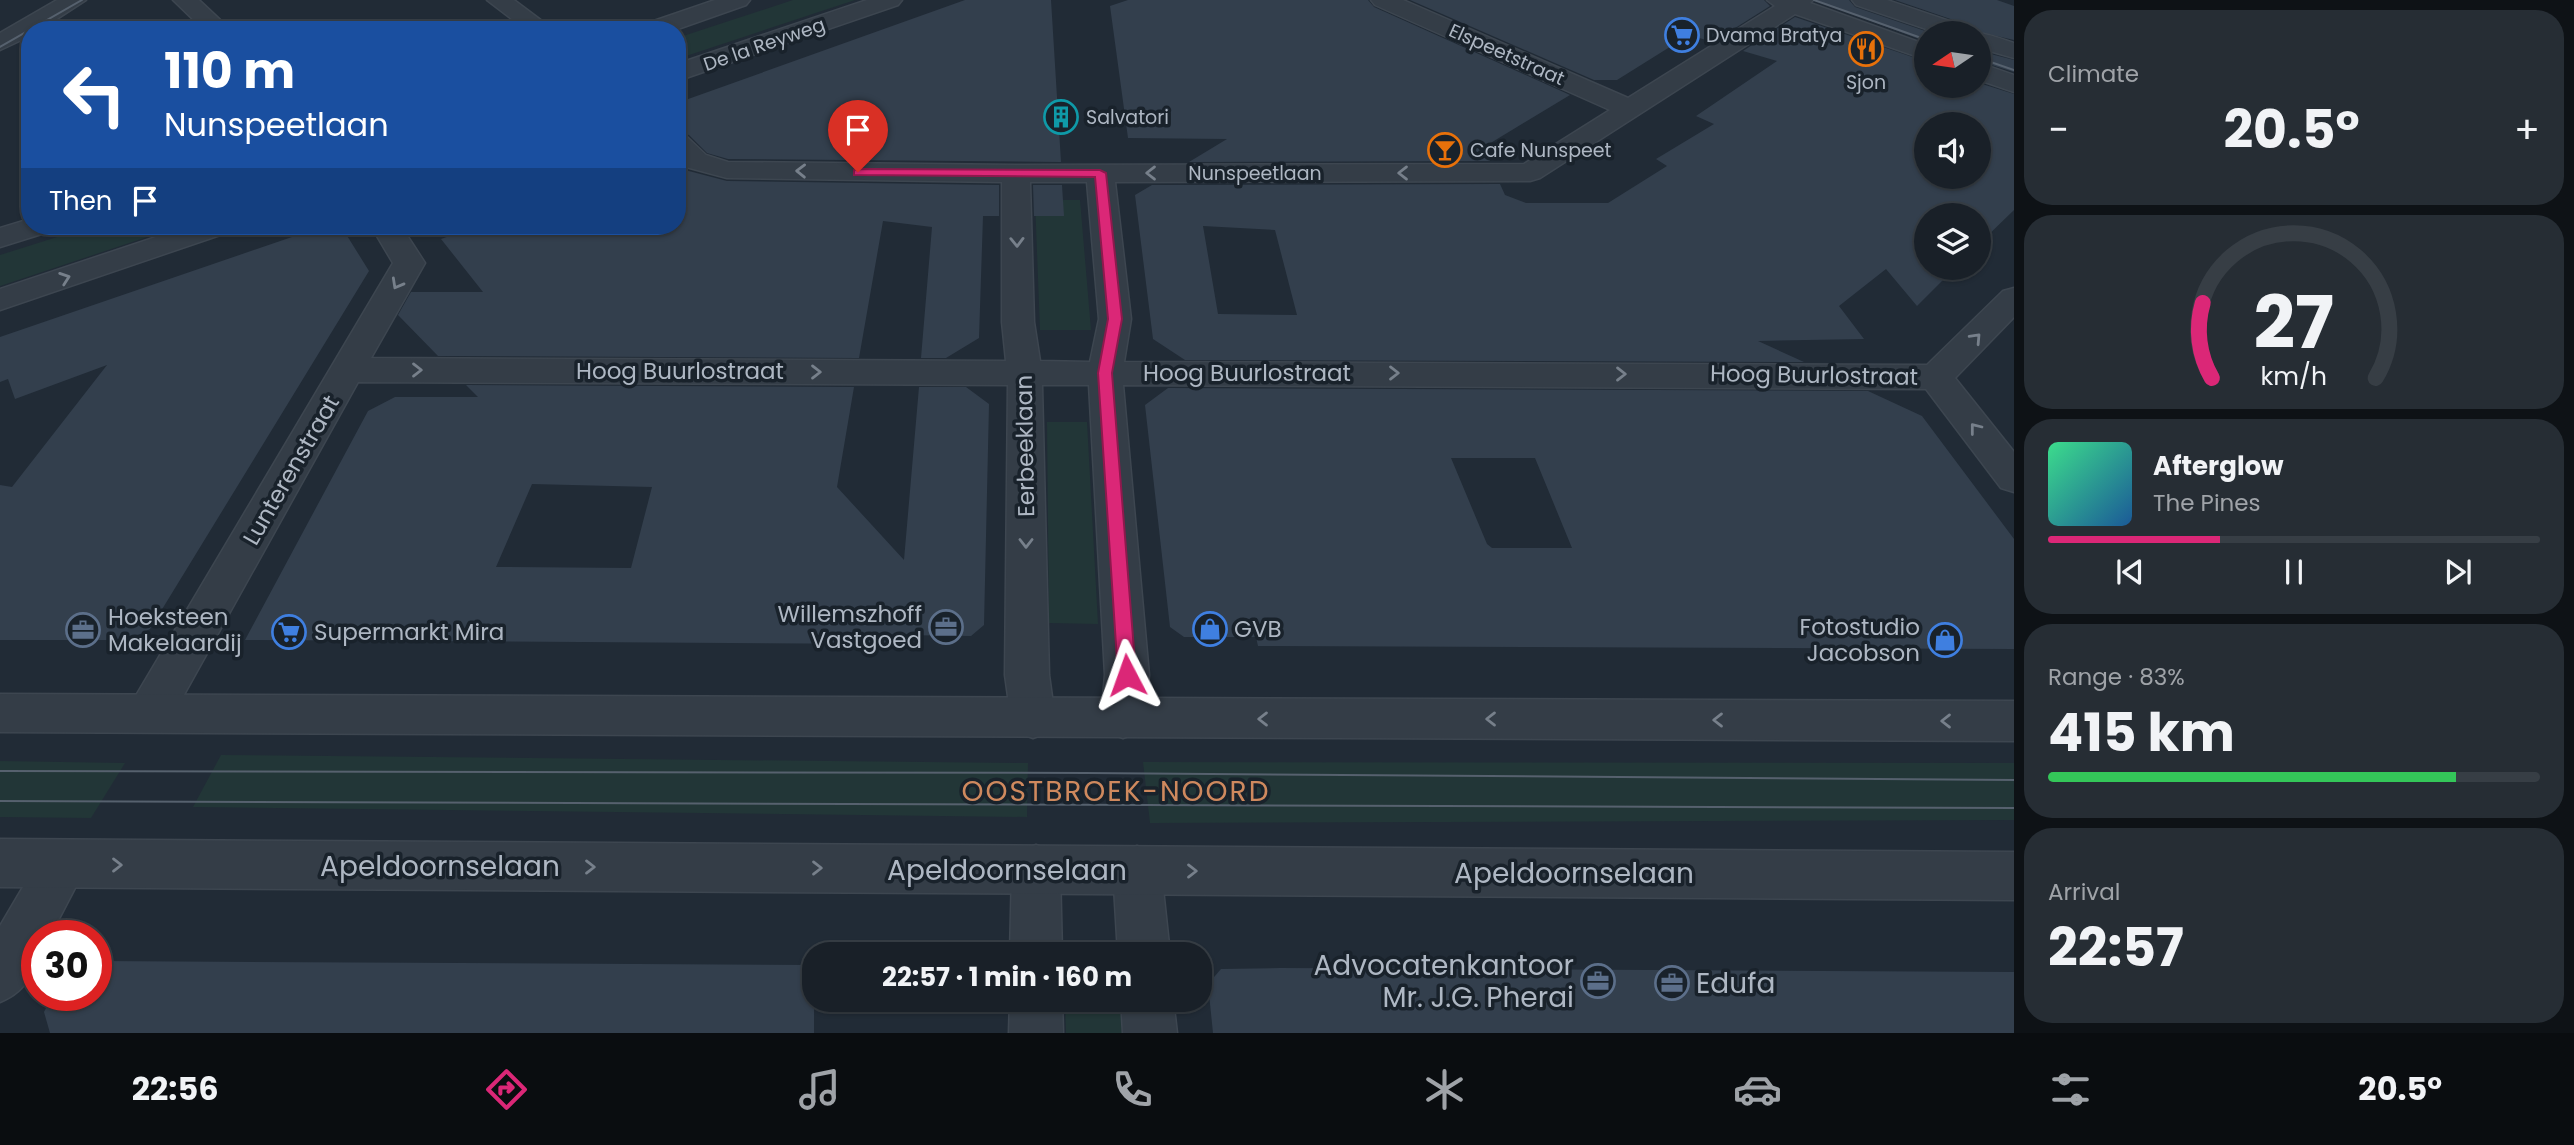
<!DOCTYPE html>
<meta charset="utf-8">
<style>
:root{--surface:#192028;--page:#262d34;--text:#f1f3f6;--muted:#9fa3a8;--line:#373e45;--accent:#db2777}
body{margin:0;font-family:Poppins,sans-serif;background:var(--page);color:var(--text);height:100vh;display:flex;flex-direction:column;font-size:26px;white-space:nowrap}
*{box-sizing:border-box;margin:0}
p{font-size:23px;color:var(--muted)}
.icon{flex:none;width:38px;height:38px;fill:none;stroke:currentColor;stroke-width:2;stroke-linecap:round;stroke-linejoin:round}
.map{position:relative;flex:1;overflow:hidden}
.drawer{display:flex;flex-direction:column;gap:10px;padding:10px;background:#0e1216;width:560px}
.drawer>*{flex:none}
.banner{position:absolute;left:21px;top:21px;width:665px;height:214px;border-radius:28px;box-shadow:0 2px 5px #0004,0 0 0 2px var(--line);background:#1a4fa0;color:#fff;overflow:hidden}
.needle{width:46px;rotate:257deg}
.fabs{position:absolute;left:1914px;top:21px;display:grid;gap:14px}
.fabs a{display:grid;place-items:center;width:77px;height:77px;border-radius:50%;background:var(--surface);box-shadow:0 2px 5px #0004,0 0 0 2px var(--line);font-size:35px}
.speed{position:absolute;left:21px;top:920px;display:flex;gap:14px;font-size:35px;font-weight:700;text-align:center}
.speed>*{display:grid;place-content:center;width:91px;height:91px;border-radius:50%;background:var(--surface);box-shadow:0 2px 5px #0004,0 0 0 2px var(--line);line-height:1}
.speed .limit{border:10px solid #d22;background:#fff;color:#111}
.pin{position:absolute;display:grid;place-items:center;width:60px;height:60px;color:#fff;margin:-72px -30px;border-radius:50% 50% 50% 0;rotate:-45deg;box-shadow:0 0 7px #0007}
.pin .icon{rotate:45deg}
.me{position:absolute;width:77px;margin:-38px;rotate:356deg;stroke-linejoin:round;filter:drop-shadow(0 0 5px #0008)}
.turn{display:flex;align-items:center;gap:24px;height:147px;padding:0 28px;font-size:32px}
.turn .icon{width:91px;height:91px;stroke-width:2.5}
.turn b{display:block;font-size:49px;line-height:60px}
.then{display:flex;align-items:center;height:66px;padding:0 28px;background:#0003;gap:14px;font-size:26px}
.big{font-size:52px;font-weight:700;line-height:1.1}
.drawer .card{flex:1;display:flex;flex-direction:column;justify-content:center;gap:10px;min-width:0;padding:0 24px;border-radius:28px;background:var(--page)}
.drawer .dial{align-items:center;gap:0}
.dial svg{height:182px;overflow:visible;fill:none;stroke:var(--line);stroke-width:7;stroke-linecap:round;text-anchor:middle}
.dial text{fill:var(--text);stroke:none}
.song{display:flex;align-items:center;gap:21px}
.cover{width:84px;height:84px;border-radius:10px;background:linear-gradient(135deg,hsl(150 70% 55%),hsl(210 70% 35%))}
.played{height:7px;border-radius:4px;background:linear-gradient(90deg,var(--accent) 35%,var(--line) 35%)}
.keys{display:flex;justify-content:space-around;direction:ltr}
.heat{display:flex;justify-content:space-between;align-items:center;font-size:38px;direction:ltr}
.charge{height:10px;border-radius:5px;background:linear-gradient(90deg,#34c759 83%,var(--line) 0)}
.trip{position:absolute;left:802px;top:942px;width:410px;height:70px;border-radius:28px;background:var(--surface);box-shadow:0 2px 5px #0004,0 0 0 2px var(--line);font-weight:700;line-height:70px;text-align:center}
.tab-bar{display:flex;height:112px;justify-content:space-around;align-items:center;background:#0a0d10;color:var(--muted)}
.tab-bar .icon{width:49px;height:49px}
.tab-bar .current{color:var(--accent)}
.tab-bar b{font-size:32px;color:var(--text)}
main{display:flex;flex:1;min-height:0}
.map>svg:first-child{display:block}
</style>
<main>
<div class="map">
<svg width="2014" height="1033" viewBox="0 0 2014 1033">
<rect width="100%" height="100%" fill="#212b36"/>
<g fill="#223637">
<polygon points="793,0 855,0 677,59 677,38"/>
<polygon points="1035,200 1080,200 1091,330 1040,330"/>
<polygon points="92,226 180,226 0,286 0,255"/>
<polygon points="1047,422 1087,422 1098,624 1049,623"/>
<polygon points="221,755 1028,763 1027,817 193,807"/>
<polygon points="0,761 125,763 91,818 0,817"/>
<polygon points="1143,762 2014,763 2014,820 1150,823"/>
<polygon points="1125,999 1127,1033 1066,1033 1065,1000"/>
</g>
<g fill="#333f4d" fill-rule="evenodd">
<polygon points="965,0 1051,0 1061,162 728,159 707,153 689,135 677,132 677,103"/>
<polygon points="1128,0 1368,0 1374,7 1570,95 1484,147 1490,161 1189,162 1227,139 1128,138 1110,6"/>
<polygon points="1410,0 1764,0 1770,6 1713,42 1689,35 1617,80 1594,80"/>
<polygon points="1816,0 1849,0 1855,7 1931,33 1927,33 1927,42"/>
<polygon points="1895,0 1997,0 2014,6 2014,40 1975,31 1971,26"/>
<path d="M1795,17L1927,62V86H1979V83L2014,94V210L1979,244V215H1927V268H1955L1917,306L1886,269L1839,306L1864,339L1758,341L1804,362L1185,360L1153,339L1135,195L1152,185L1500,184L1505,195L1526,203H1608L1667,166L1656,159L1714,124L1696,116L1777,61L1743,51ZM1927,124H1979V177H1927ZM1203,226L1275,230L1297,315L1218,314Z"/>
<polygon points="1979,51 2014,60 2014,72 1979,61"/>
<polygon points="677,162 685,170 727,181 999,185 999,216 983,216 979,338 946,358 921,358 932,227 883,221 859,358 438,356 398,315 411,292 483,292 441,239 477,226 677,226"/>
<polygon points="1033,185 1062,185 1064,216 1034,216"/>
<polygon points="324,226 341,226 369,271 150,629 129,640 0,640 0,485 12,487 107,365 15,399 8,379 0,382 0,337"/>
<path d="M466,385L854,387L837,487L904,560L919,387H966L989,404L984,625L971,636L899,635L898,644L245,640L368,411L395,397H478ZM532,484L652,487L631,568L496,567Z"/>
<path d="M1168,388L1868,391L1922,416L2014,539V649L1258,646L1256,637H1184L1170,627L1145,405ZM1451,458H1535L1572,548H1492L1487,544Z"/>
<polygon points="96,961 814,965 814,1033 50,1033 44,1012 52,996 96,996"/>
<polygon points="1280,968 2014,972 2014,1033 1213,1033 1208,984 1221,969"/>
</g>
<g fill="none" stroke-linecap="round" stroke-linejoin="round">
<g stroke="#3d4650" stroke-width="3">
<g id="minor">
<polygon points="57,0 86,0 40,30 30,30 30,36 0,50 0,33"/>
<polygon points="173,0 199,0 231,30 204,30"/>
<polygon points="487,0 514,0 554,30 526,30"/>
<path d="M1371,0H1403L1628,98L1775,6L1767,0H1813L1810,3L1927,45V60L1795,14L1540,178L1530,181L1115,182L1131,319L1124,362L1927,365L2003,291L2014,288V317L1955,378L2014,452V492L2001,488L1926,389L1123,385L1149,675L1145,718L1139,732L1123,738L1107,732L1101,718L1105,675L1089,385H1042L1049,675L1055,718L1049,732L1033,738L1017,732L1011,718L1005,675L1008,385L358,382L166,727L150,732L134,727L128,713L134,699L393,263L371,226H401L425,263L371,358L1006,361L1002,322V182L727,178L686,167L677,158V135L687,137L706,155L728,162L1016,165L1524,164L1610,110L1375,5ZM1030,182H1087L1099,319L1090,362L1040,361L1034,322Z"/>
<polygon points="1852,0 1887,0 1970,28 1973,33 1938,33 1856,5"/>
<path d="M1977,33C1989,34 2002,39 2014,43V58L1979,48V33Z"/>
<polygon points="1979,63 2014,75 2014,92 1979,80"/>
<path d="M63,841L80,848L87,865L50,936H37C37,967 30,990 0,1002V926L46,848Z"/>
<polygon points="1036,845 1053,852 1060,869 1062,954 1010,954 1012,869 1019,852"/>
<polygon points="1137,846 1154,853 1161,870 1170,954 1118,954 1113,870 1120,853"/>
<polygon points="1010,999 1062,999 1063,1033 1009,1033"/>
<polygon points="1121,999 1173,999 1177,1033 1123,1033"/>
</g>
</g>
<g stroke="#3d4650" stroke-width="3">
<g id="tertiary">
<polygon points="715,0 750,0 746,5 675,30 639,30 642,25"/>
<polygon points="867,0 902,0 898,5 677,81 677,64"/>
<polygon points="30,219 30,226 52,226 48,232 0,247 0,228"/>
<polygon points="189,226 233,226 229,232 0,310 0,289"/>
<polygon points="0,694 2014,701 2014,741 0,732"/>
<polygon points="0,839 2014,852 2014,900 0,887"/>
</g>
</g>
<use href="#minor" fill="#343d47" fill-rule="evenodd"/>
<use href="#tertiary" fill="#343d47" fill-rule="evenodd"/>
<g stroke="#56616e" stroke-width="2">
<polyline points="1814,0 1927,40"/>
<polyline points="0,47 82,0"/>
<polyline points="1979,58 2014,70"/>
<polyline points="0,771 1088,773 2014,780"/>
<polyline points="0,801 2014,808"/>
</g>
</g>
<defs><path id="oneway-chevron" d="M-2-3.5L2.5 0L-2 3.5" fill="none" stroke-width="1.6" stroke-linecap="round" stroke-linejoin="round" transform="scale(1.75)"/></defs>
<g stroke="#77808b">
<use href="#oneway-chevron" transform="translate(801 171) rotate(-179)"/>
<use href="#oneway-chevron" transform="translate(1151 173) rotate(180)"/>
<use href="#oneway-chevron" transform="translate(1403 173) rotate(180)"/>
<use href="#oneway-chevron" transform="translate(1017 242) rotate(89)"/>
<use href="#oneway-chevron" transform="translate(65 278) rotate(-19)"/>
<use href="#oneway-chevron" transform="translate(397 284) rotate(119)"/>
<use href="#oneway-chevron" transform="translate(1976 338) rotate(-47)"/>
<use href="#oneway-chevron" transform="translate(417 370)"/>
<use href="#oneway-chevron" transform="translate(816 372)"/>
<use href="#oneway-chevron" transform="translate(1394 373)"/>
<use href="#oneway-chevron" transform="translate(1621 374)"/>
<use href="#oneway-chevron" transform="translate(1975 428) rotate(-128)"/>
<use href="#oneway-chevron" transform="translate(1026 543) rotate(90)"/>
<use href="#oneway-chevron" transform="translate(1263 719) rotate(-180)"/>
<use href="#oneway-chevron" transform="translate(1491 719) rotate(-180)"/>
<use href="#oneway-chevron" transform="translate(1718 720) rotate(-180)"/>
<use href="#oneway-chevron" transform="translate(1946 721) rotate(-180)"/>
<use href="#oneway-chevron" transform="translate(117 865)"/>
<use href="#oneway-chevron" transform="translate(590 867)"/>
<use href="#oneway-chevron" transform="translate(817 868)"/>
<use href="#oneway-chevron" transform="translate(1192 871)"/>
</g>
<polygon fill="#db2777" stroke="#8e194d" stroke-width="2" points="858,169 1100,170 1106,173 1122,319 1112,373 1136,675 1133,681 1121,681 1118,675 1098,373 1108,319 1095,177 854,175 854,170"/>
<defs>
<g id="supermarket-ring" transform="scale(1.75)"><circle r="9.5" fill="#19222b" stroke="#3f7fe0" stroke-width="1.5"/><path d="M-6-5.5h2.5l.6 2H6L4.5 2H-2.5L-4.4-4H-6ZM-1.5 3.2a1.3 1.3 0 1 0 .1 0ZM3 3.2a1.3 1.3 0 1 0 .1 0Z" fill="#3f7fe0"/></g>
<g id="restaurant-ring" transform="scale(1.75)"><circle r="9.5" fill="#19222b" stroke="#e8710a" stroke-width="1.5"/><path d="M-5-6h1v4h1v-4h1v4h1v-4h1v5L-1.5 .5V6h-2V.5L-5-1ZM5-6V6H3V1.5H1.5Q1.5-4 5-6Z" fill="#e8710a"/></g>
<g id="building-ring" transform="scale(1.75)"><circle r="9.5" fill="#19222b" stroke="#0f9aa8" stroke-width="1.5"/><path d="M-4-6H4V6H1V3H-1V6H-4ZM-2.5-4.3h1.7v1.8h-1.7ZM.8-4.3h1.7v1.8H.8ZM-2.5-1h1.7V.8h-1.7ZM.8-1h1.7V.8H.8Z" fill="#0f9aa8"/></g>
<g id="bar-ring" transform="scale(1.75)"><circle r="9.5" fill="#19222b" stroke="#e8710a" stroke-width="1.5"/><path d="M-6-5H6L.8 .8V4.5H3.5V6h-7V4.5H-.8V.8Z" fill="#e8710a"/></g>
<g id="office-ring" transform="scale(1.75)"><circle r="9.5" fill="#19222b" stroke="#5c6f8a" stroke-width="1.5"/><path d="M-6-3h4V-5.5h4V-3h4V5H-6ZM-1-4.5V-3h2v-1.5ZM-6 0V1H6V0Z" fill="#5c6f8a"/></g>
<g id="shop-ring" transform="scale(1.75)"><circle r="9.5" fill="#19222b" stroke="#3f7fe0" stroke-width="1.5"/><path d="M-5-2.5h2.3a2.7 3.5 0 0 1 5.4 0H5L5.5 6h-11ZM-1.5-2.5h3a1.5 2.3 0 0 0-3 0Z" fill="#3f7fe0"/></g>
</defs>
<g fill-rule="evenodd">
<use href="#supermarket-ring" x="1682" y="35"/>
<use href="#restaurant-ring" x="1866" y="49"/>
<use href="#building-ring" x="1061" y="117"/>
<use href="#bar-ring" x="1445" y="150"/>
<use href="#office-ring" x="946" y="627"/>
<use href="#shop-ring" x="1210" y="629"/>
<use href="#office-ring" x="83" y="630"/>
<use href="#supermarket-ring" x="289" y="632"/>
<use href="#shop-ring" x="1945" y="640"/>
<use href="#office-ring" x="1598" y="981"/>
<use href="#office-ring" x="1672" y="983"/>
</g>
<g text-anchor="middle" stroke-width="7" stroke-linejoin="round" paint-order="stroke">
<g font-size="19" fill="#aeb7c3" stroke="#19222b" text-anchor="start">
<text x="1706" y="42">Dvama Bratya</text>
<text x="1866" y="89" text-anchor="middle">Sjon</text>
<text x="1086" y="124">Salvatori</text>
<text x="1470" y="157">Cafe Nunspeet</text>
</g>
<g font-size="19" fill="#aeb7c3" stroke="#19222b">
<text transform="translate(764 44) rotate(-19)" y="7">De la Reyweg</text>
<text transform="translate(1507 54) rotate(24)" y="7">Elspeetstraat</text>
<text x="1255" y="180">Nunspeetlaan</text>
</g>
<g font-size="23" fill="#aeb7c3" stroke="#19222b">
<text x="680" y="379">Hoog Buurlostraat</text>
<text x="1247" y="381">Hoog Buurlostraat</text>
<text transform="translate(1814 375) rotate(1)" y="8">Hoog Buurlostraat</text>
<text transform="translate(1025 446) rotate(-91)" y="8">Eerbeeklaan</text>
<text transform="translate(291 470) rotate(-60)" y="8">Lunterenstraat</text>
</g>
<g font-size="23" fill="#aeb7c3" stroke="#19222b" text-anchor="start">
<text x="922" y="622" text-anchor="end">Willemszhoff<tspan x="922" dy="26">Vastgoed</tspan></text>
<text x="108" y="625">Hoeksteen<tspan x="108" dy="26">Makelaardij</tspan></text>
<text x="1920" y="635" text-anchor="end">Fotostudio<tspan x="1920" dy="26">Jacobson</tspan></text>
<text x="1234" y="637">GVB</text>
<text x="314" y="640">Supermarkt Mira</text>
</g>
<g font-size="28" letter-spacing="2" fill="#cf895e" stroke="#19222b">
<text x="1116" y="801">OOSTBROEK-NOORD</text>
</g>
<g font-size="28" fill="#aeb7c3" stroke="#19222b">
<text x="440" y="876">Apeldoornselaan</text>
<text x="1007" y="880">Apeldoornselaan</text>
<text x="1574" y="883">Apeldoornselaan</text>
</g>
<g font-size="28" fill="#aeb7c3" stroke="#19222b" text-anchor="end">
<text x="1574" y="975">Advocatenkantoor<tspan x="1574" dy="32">Mr. J.G. Pherai</tspan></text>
<text x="1696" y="993" text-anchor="start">Edufa</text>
</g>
</g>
</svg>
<div class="fabs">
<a><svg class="needle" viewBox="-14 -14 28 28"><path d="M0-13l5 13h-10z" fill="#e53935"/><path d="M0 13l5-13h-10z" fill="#9fa3a8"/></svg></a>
<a><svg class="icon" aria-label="sound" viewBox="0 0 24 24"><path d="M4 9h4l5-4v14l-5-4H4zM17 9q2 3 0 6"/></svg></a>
<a><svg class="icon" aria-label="layers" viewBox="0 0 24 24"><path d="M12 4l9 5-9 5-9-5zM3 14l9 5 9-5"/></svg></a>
</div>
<div class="speed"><div class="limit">30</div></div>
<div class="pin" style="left:858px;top:172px;background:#d93025"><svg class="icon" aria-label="arrive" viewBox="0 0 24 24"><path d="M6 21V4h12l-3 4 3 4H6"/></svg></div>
<svg class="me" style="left:1127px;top:675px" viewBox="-20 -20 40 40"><path d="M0-17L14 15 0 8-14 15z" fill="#db2777" stroke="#fff" stroke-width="4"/></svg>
<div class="trip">22:57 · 1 min · 160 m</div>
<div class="banner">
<div class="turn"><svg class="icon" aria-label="left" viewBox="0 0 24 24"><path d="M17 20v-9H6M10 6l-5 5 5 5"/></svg><div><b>110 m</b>Nunspeetlaan</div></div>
<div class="then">Then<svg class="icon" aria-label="arrive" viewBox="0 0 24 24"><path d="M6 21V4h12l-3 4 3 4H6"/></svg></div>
</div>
</div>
<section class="drawer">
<div class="card"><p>Climate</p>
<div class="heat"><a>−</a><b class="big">20.5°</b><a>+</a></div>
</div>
<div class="card dial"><svg viewBox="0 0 100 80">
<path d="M14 69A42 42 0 1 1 86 69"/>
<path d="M14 69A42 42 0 0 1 10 36" stroke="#db2777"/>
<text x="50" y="56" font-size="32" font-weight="700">27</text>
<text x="50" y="72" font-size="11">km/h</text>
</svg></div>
<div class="card">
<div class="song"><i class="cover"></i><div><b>Afterglow</b><p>The Pines</p></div></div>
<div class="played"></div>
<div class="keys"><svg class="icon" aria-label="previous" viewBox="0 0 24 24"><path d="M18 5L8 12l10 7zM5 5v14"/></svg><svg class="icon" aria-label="pause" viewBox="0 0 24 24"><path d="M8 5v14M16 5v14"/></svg><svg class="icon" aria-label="next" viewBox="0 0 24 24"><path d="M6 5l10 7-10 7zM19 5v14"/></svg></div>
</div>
<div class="card"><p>Range · 83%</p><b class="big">415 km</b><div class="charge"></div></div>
<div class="card"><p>Arrival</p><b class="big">22:57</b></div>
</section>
</main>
<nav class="tab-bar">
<b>22:56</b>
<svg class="icon current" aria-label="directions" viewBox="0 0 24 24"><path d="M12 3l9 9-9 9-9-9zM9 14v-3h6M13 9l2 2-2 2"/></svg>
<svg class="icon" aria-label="music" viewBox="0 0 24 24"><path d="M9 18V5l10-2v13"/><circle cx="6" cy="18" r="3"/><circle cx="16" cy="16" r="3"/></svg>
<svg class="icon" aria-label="phone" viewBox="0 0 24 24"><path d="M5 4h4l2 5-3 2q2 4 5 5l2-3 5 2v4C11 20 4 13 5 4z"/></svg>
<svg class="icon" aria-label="climate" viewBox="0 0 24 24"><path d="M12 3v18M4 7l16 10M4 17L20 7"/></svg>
<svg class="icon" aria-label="car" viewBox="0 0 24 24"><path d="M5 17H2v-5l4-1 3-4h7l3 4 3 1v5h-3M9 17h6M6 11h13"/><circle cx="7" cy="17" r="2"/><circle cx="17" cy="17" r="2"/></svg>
<svg class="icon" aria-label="filters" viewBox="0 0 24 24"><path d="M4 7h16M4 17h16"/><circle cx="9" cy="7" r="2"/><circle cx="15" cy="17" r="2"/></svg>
<b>20.5°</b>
</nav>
